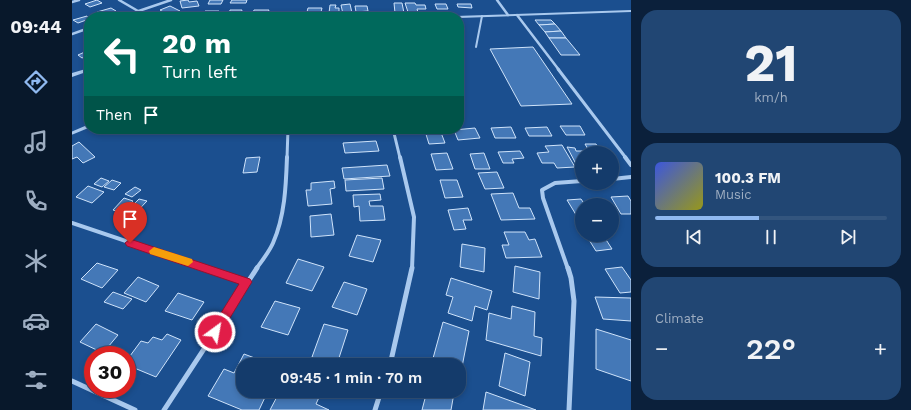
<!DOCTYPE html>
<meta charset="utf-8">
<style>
:root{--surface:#143b6b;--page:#214673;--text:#f1f3f6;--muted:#9dadc1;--line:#33557e;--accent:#90b9f0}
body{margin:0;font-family:"Work Sans",sans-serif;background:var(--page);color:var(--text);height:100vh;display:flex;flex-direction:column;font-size:15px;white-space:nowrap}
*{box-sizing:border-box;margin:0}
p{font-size:13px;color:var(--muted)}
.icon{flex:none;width:22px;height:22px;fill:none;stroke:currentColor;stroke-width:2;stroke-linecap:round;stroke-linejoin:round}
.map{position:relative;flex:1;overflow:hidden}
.sheet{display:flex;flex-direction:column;gap:10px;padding:10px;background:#0b203b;width:280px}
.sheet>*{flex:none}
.banner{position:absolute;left:12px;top:12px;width:380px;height:122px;border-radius:16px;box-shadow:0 2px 6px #0003,0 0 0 1px var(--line);background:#00695c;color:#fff;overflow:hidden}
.fabs{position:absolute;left:503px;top:146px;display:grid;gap:8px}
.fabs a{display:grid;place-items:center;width:44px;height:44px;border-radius:50%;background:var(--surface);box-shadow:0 2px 6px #0003,0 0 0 1px var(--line);font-size:20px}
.speed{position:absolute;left:12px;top:346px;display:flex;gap:8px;font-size:20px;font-weight:700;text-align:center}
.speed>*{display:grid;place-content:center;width:52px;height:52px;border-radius:50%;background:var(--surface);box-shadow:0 2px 6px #0003,0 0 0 1px var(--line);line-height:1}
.speed .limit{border:6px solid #d22;background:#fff;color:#111}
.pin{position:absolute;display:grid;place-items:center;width:34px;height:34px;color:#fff;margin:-41px -17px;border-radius:50% 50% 50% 0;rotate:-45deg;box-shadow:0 0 4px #0007}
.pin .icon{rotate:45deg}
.me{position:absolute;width:44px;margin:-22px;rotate:32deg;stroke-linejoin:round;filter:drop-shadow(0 0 3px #0008)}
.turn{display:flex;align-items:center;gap:14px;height:84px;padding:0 12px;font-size:18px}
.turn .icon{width:52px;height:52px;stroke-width:2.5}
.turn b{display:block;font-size:28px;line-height:34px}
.then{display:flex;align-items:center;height:38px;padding:0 12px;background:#0003;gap:8px;font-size:15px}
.big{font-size:30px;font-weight:600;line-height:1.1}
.sheet .tile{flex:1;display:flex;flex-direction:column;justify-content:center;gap:6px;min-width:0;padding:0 14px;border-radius:16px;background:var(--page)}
.sheet .dial{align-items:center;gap:0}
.dial b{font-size:52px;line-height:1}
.song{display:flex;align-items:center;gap:12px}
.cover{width:48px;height:48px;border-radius:6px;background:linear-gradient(135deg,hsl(230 70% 55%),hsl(60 70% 35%))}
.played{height:4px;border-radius:2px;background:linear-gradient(90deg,var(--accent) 45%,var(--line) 45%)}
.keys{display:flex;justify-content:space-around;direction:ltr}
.heat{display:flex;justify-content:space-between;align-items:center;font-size:22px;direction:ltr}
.trip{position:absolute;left:164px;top:358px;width:230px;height:40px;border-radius:16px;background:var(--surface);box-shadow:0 2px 6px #0003,0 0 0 1px var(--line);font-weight:600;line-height:40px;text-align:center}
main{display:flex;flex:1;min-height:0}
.tab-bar{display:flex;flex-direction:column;width:72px;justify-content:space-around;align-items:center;background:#08182b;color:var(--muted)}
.tab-bar .icon{width:28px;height:28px}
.tab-bar .current{color:var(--accent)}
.tab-bar b{font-size:18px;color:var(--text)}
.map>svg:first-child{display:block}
</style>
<main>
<nav class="tab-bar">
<b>09:44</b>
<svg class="icon current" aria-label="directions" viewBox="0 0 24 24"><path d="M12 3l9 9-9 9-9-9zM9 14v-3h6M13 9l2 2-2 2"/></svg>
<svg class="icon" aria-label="music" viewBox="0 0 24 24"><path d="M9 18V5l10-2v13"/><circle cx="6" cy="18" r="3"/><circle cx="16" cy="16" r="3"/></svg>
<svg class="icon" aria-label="phone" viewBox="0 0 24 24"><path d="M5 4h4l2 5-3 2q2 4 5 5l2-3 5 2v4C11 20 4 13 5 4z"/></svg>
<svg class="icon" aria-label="climate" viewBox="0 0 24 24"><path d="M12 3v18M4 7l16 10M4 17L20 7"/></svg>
<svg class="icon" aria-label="car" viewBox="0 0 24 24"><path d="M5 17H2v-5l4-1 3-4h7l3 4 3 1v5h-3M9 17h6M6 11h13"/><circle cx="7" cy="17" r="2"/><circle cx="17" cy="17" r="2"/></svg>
<svg class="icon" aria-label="filters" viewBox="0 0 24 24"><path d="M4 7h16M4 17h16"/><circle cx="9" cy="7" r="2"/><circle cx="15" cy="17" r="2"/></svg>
</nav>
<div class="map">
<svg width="559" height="410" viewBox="0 0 559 410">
<rect width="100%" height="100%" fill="#1b4f8f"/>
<g fill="#4478b7" stroke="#cfe3fa">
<polygon points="25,0 30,3 18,7 13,4"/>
<polygon points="116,0 117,2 125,1 127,6 110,8 108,1"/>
<polygon points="138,0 151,0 149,4 136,4"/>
<polygon points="160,0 175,0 174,3 158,3"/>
<polygon points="322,3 330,3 332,13 323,13"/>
<polygon points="333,3 343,3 344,5 353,5 354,9 345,9 346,12 336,12"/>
<polygon points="278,4 280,13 271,14 269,5"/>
<polygon points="363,4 374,4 376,9 365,9"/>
<polygon points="385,4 399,4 400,8 386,7"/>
<polygon points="258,5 264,5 263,8 267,8 267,13 257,13"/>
<polygon points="98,6 108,11 97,15 88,10"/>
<polygon points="283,6 295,6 296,11 284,12"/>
<polygon points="39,8 44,11 31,15 25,12"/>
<polygon points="236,8 250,8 249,12 235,12"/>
<polygon points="158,10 170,10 169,14 157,15"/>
<polygon points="182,10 197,10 195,15 180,15"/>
<polygon points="133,11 147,11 145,16 130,16"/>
<polygon points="82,12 89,15 84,17 65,17"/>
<polygon points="118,13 125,16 107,17"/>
<polygon points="15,16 17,19 6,23 1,20"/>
<polygon points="463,20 479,20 483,24 467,25"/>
<polygon points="483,24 489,31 473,32 467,25"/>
<polygon points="489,31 494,38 477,38 473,32"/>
<polygon points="477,38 494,38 508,55 489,55"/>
<polygon points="461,47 500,104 449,106 418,49"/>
<polygon points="17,48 17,55 10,58 6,55 15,51 13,50"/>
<polygon points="488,126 508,126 513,135 494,135"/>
<polygon points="439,127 444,138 423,138 419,128"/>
<polygon points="475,127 480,136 457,136 453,128"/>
<polygon points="403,128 408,138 386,140 382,130"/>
<polygon points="368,130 373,143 357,144 353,131"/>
<polygon points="304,141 307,151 273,153 271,143"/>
<polygon points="7,142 23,157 11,163 5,157 0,159 0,146"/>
<polygon points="513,144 524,144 529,153 510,153 510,165 504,164 495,147 503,148 504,151 517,151"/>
<polygon points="490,145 503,167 485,168 482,163 470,163 465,153 477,152 473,146"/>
<polygon points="448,151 452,158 440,159 442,163 431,163 426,152"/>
<polygon points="375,153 381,169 364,170 359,154"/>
<polygon points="412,153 418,169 403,169 398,154"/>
<polygon points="188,157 185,172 171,173 174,158"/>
<polygon points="315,165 318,176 272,179 270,168"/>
<polygon points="425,172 432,188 413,189 406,173"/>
<polygon points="29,178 37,181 30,187 22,184"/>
<polygon points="310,178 312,189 274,191 273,180"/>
<polygon points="40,180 49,183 42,190 32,187"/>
<polygon points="368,180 385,180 391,197 373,198"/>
<polygon points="262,181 263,188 258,189 260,204 236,206 234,190 239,190 239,183"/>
<polygon points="16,186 32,192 20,203 4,197"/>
<polygon points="63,187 69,190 60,197 53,194"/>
<polygon points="441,193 447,208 458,208 463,219 429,220 419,194"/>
<polygon points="308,194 309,200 297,201 298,206 311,206 313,220 288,221 287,206 282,207 281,195"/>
<polygon points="556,196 559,201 559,214 549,214 539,197"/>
<polygon points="52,198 61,201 50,213 41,210"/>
<polygon points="67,199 75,201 55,222 47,219"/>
<polygon points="509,199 513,205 510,205 510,218 506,218 495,200"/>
<polygon points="396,208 400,220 391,220 394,229 382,230 376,210"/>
<polygon points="259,214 262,235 239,237 238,216"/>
<polygon points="432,232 453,232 457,240 463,239 470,257 434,258 430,245 437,245"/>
<polygon points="285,235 309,240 301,262 277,256"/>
<polygon points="514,235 531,235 540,249 524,251"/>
<polygon points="390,244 413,248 412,272 388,267"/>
<polygon points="226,259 252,267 240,291 214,283"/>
<polygon points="25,263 46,270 30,288 9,279"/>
<polygon points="443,266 468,272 467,299 441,292"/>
<polygon points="550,267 559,280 559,292 548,293 533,269"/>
<polygon points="66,277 87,286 74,302 52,293"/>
<polygon points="379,278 420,291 415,310 403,306 400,321 376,313 381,297 374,295"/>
<polygon points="272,282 295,289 285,315 260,307"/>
<polygon points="41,292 60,299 51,309 32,302"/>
<polygon points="106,293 132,302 120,320 93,311"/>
<polygon points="523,297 559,298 559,321 531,319"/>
<polygon points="203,301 228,308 216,335 189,327"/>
<polygon points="440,306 463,312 462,336 470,338 469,356 414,340 417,313 439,319"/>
<polygon points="371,322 397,331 389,372 387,371 387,365 370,365 360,362"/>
<polygon points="24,324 46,335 31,353 8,342"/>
<polygon points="252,324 276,330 265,364 240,357"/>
<polygon points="524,329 559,340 559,381 524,369"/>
<polygon points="95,334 109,340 84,377 55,365 55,360 69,341 76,343 81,337 90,340"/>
<polygon points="433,353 458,362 453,396 427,386"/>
<polygon points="172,354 196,363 195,365 171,365 171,391 196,391 187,410 170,410 136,396 152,369 162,373"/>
<polygon points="208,391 214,391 222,395 224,391 250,391 244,404 257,410 198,410"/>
<polygon points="355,391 376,391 382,393 379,410 350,410"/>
<polygon points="414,392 464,410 411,410"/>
</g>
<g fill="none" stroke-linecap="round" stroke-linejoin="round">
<polyline stroke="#a9c9ee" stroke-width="2" points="404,47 410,16"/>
<g stroke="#a9c9ee" stroke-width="2.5">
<polyline points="47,0 66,11"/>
<polyline points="425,0 436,15"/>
<polyline points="0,2 7,0"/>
<polyline points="445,15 487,70"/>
<polyline points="49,17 99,0"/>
<polyline points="0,34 17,28"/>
</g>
<g stroke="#a9c9ee" stroke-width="3">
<polyline points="486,69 554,158"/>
<polyline points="321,129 328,158"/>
<polyline points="0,133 17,126"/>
<polyline points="215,158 216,129"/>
</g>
<g stroke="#a9c9ee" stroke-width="4">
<polyline points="328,157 342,217 340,269"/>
<polyline points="553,157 559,165"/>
<polyline points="540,179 559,177"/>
<polyline points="0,223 137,269"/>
<path d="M184,269C190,261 197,252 201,243C213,216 214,185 215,157"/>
<polyline points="496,269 471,198 470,190 483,183 510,181"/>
</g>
<g stroke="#a9c9ee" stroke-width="5">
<polyline points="134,268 175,282"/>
<polyline points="496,268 499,278 502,301 497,410"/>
<polyline points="318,365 340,268"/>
<polyline points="0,381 63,410"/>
<polyline points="92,410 185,268"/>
<polyline points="303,410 309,391"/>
</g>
<g fill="#a9c9ee" fill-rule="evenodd">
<polygon points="559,10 559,12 387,18 387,17 381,17 383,16"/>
<polygon points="17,68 17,71 0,77 0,73"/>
</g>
</g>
<polygon fill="#e11d48" stroke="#92132f" points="58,239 178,279 180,282 178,285 147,336 143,337 139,336 137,332 167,284 55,246 53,243"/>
<polygon fill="#f59e0b" points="82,247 120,259 121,262 116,266 78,254 77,251"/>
</svg>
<div class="fabs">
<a>+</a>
<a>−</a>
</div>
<div class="speed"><div class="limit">30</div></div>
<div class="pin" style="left:58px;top:243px;background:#d93025"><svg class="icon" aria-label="arrive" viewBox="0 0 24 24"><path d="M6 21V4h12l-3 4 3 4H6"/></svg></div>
<svg class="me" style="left:143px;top:332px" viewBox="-20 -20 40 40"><circle r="17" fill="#e11d48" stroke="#fff" stroke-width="3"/><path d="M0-11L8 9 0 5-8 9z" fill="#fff"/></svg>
<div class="trip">09:45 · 1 min · 70 m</div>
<div class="banner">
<div class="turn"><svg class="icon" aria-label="left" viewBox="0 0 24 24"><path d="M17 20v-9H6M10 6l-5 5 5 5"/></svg><div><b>20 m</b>Turn left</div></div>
<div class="then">Then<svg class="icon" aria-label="arrive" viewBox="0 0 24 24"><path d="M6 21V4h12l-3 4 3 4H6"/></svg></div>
</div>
</div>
<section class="sheet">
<div class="tile dial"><b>21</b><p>km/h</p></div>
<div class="tile">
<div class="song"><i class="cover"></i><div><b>100.3 FM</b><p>Music</p></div></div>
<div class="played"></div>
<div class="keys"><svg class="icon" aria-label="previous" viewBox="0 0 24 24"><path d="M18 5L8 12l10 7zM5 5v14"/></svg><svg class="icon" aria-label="pause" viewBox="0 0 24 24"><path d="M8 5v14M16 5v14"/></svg><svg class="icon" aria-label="next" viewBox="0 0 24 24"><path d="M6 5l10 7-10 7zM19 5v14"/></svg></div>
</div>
<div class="tile"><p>Climate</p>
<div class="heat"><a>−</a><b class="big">22°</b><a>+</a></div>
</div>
</section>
</main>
